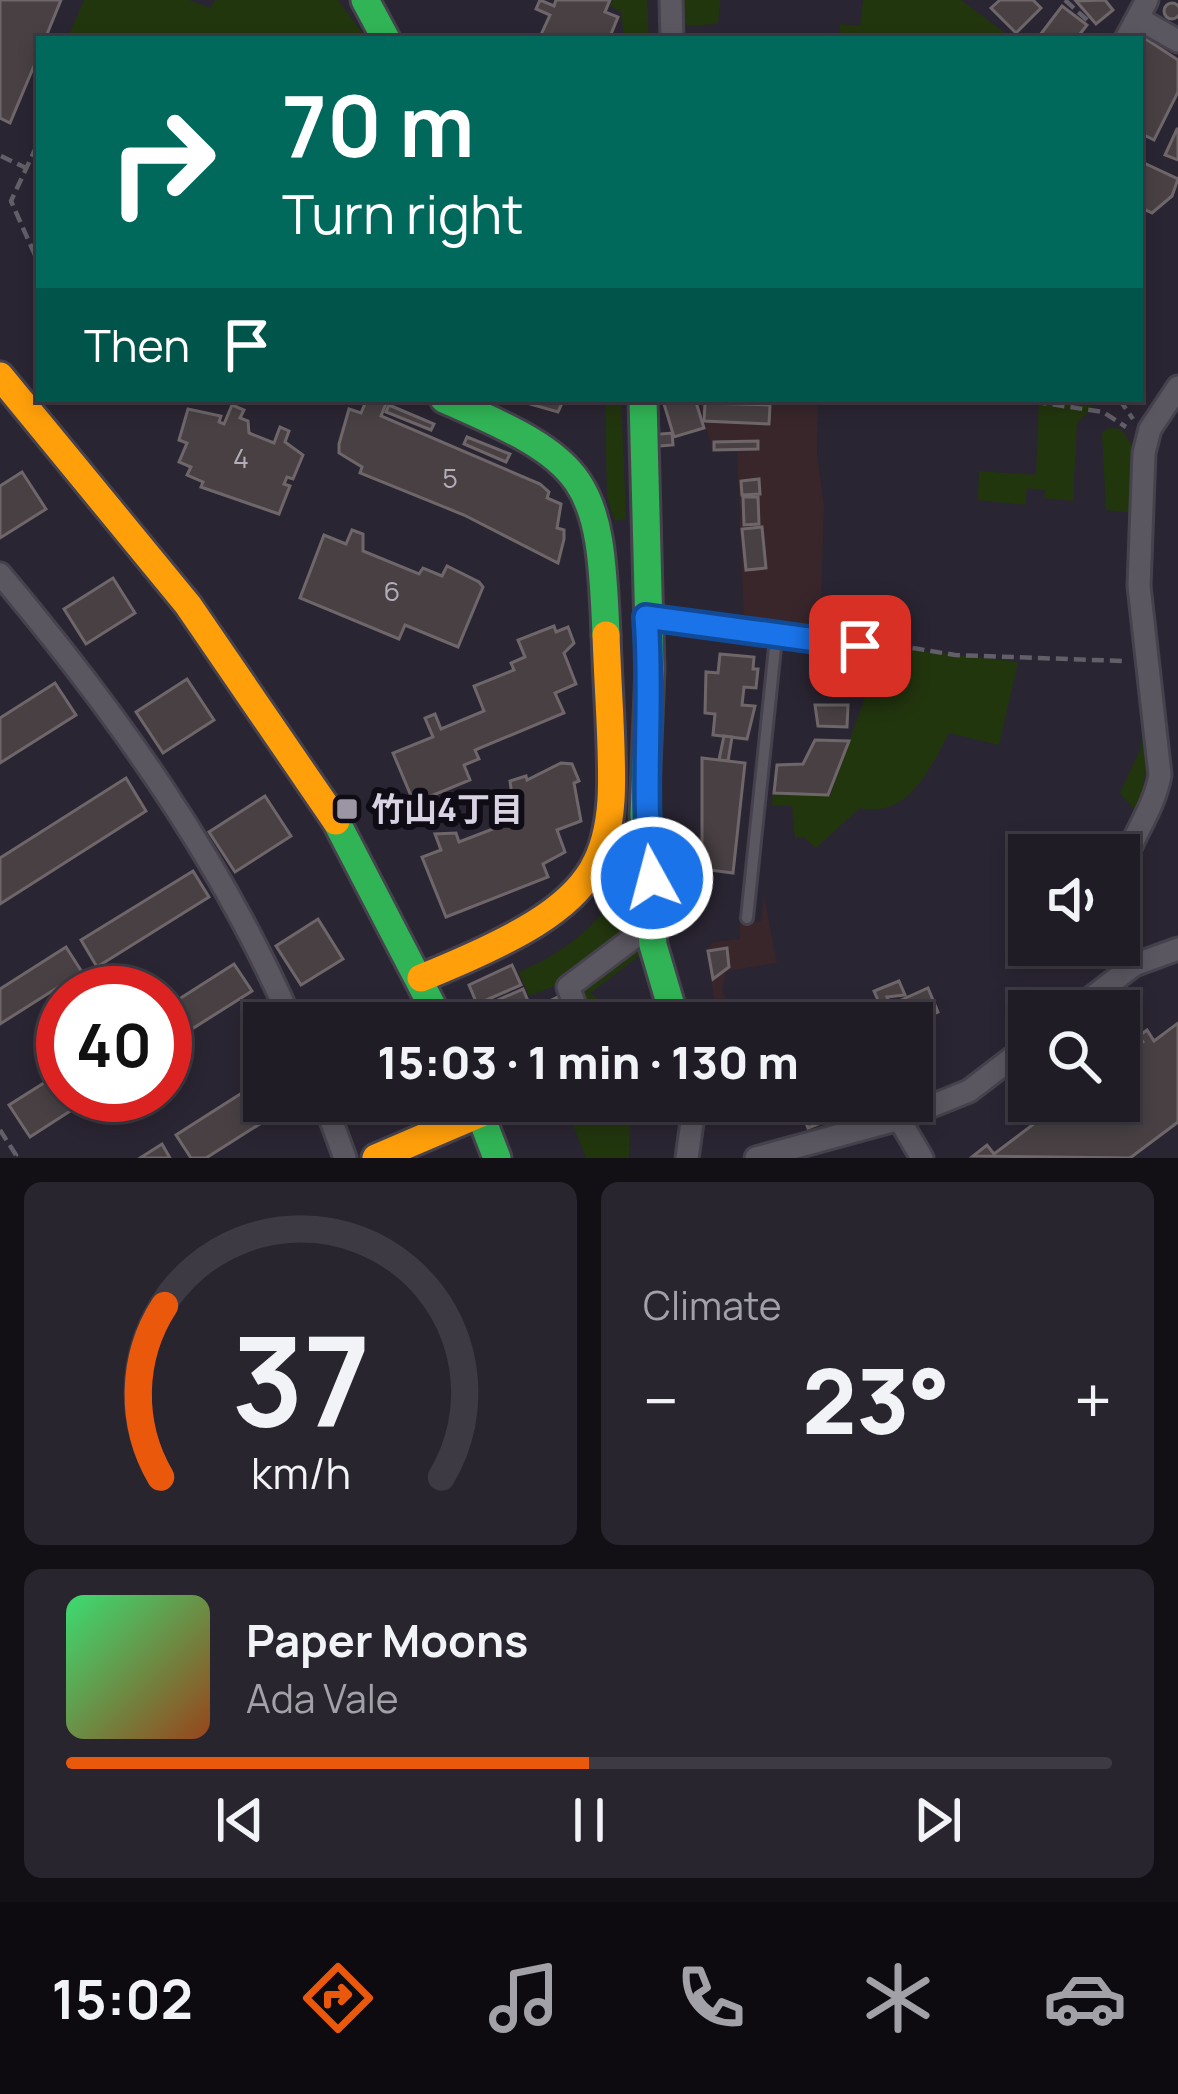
<!DOCTYPE html>
<meta charset="utf-8">
<style>
:root{--surface:#201c26;--page:#28252e;--text:#f1f3f6;--muted:#a2a1a7;--line:#3d3a43;--accent:#ea580c}
body{margin:0;font-family:Manrope,"Noto Sans JP",sans-serif;background:var(--page);color:var(--text);height:100vh;display:flex;flex-direction:column;font-size:45px;white-space:nowrap}
*{box-sizing:border-box;margin:0}
p{font-size:39px;color:var(--muted)}
.icon{flex:none;width:66px;height:66px;fill:none;stroke:currentColor;stroke-width:2;stroke-linecap:round;stroke-linejoin:round}
.map{position:relative;height:1158px;overflow:hidden}
.sheet{display:flex;flex-direction:column;gap:24px;padding:24px;background:#120f15;flex:1}
.sheet>*{flex:none}
.banner{position:absolute;left:36px;top:36px;width:1107px;height:366px;border-radius:0px;box-shadow:0 6px 18px #0003,0 0 0 3px var(--line);background:#00695c;color:#fff;overflow:hidden}
.buttons{position:absolute;left:1008px;top:834px;display:grid;gap:24px}
.buttons a{display:grid;place-items:center;width:132px;height:132px;border-radius:0px;background:var(--surface);box-shadow:0 6px 18px #0003,0 0 0 3px var(--line);font-size:60px}
.speed{position:absolute;left:36px;top:966px;display:flex;gap:24px;font-size:60px;font-weight:700;text-align:center}
.speed>*{display:grid;place-content:center;width:156px;height:156px;border-radius:50%;background:var(--surface);box-shadow:0 6px 18px #0003,0 0 0 3px var(--line);line-height:1}
.speed .limit{border:18px solid #d22;background:#fff;color:#111}
.pin{position:absolute;display:grid;place-items:center;width:102px;height:102px;color:#fff;margin:-51px;border-radius:24px;box-shadow:0 6px 18px #0006}
.me{position:absolute;width:132px;margin:-66px;rotate:353deg;stroke-linejoin:round;filter:drop-shadow(0 0 9px #0008)}
.turn{display:flex;align-items:center;gap:42px;height:252px;padding:0 48px;font-size:54px}
.turn .icon{width:156px;height:156px;stroke-width:2.5}
.turn b{display:block;font-size:84px;line-height:102px}
.then{display:flex;align-items:center;height:114px;padding:0 48px;background:#0003;gap:24px;font-size:45px}
.big{font-size:90px;font-weight:800;line-height:1.1}
.sheet .widget{flex:1;display:flex;flex-direction:column;justify-content:center;gap:18px;min-width:0;padding:0 42px;border-radius:18px;background:var(--page)}
.sheet .dial{align-items:center;gap:0}
.dial svg{height:312px;overflow:visible;fill:none;stroke:var(--line);stroke-width:7;stroke-linecap:round;text-anchor:middle}
.dial text{fill:var(--text);stroke:none}
.song{display:flex;align-items:center;gap:36px}
.cover{width:144px;height:144px;border-radius:18px;background:linear-gradient(135deg,hsl(140 70% 55%),hsl(20 70% 35%))}
.played{height:12px;border-radius:6px;background:linear-gradient(90deg,var(--accent) 50%,var(--line) 50%)}
.keys{display:flex;justify-content:space-around;direction:ltr}
.heat{display:flex;justify-content:space-between;align-items:center;font-size:66px;direction:ltr}
.sheet .tiles{flex:1;display:grid;gap:24px;grid-template-columns:1fr 1fr}
.widget:last-child{grid-column:span 2}
.trip{position:absolute;left:243px;top:1002px;width:690px;height:120px;border-radius:0px;background:var(--surface);box-shadow:0 6px 18px #0003,0 0 0 3px var(--line);font-weight:800;line-height:120px;text-align:center}
.menu{display:flex;height:192px;justify-content:space-around;align-items:center;background:#0d0b0f;color:var(--muted)}
.menu .icon{width:84px;height:84px}
.menu .active{color:var(--accent)}
.menu b{font-size:54px;color:var(--text)}
.map>svg:first-child{display:block}
</style>
<div class="map">
<svg width="1178" height="1158" viewBox="0 0 1178 1158">
<rect width="100%" height="100%" fill="#2a2532"/>
<g fill="#38262b">
<polygon points="698,399 818,399 817,454 824,505 820,634 744,623 737,452 713,451"/>
<polygon points="764,895 777,963 726,971 722,990 732,1012 716,1012 707,949 713,942 740,939 740,922 761,922"/>
</g>
<g fill="#22360e">
<polygon points="84,0 189,0 210,8 215,0 338,0 367,39 67,39"/>
<polygon points="613,0 647,0 649,39 624,39 621,12 610,6"/>
<polygon points="676,0 720,0 718,24 680,26"/>
<polygon points="863,0 961,0 1013,39 840,39 840,24 860,26"/>
<polygon points="605,399 621,399 626,519 615,521 607,497"/>
<polygon points="1039,399 1094,406 1077,423 1073,501 1044,498 1045,490 1027,488 1025,505 978,500 979,471 1036,475"/>
<polygon points="1109,428 1121,429 1136,451 1135,513 1106,510 1102,433"/>
<path d="M883,646L1018,662L999,745L949,733C931,767 908,819 860,808L816,848L804,837L795,838L792,806L772,805L773,794L830,796Z"/>
<polygon points="1144,728 1154,775 1144,778 1141,817 1120,793 1141,748"/>
<path d="M637,843L643,924L557,985L529,996L519,972C581,945 618,909 637,843Z"/>
<polygon points="646,938 642,954 590,993 614,1010 619,1023 594,1023 580,991"/>
<polygon points="564,1101 630,1101 629,1158 586,1158"/>
</g>
<g fill="#484043" stroke="#6e6669" stroke-width="3">
<polygon points="0,0 61,0 45,39 39,39 39,54 10,123 0,118"/>
<polygon points="540,0 554,6 556,0 610,0 605,12 618,17 609,39 539,39 550,15 536,9"/>
<polygon points="1000,0 1033,0 1041,8 1016,33 991,8"/>
<polygon points="1105,0 1113,10 1096,24 1076,1"/>
<circle cx="1172" cy="11" r="8"/>
<polygon points="1062,6 1087,25 1076,39 1037,39"/>
<polygon points="1143,37 1178,60 1178,92 1154,140 1144,135 1141,142"/>
<polygon points="1177,129 1178,129 1178,160 1165,155"/>
<polygon points="1144,163 1178,179 1172,196 1152,213 1140,207"/>
<polygon points="367,399 387,401 381,416 540,484 549,492 547,498 561,504 557,528 564,530 564,539 558,563 464,515 360,473 362,467 339,453 339,444 349,409 361,413"/>
<polygon points="513,399 564,399 558,412"/>
<polygon points="669,399 695,399 704,428 674,437 664,404"/>
<polygon points="705,403 770,405 769,424 704,421"/>
<polygon points="232,405 244,410 240,418 248,421 249,433 274,443 280,427 289,431 285,442 303,455 293,479 287,477 284,484 290,486 279,514 201,487 203,482 187,475 191,467 179,462 187,443 179,440 188,409 221,416 219,422 224,424"/>
<polygon points="389,405 434,424 431,430 386,412"/>
<polygon points="672,433 673,445 649,447 648,435"/>
<polygon points="467,437 510,454 506,462 464,444"/>
<polygon points="758,441 758,449 714,450 714,442"/>
<polygon points="22,472 46,509 0,538 0,486"/>
<polygon points="759,479 760,494 742,495 741,481"/>
<polygon points="743,497 758,497 759,524 744,525"/>
<polygon points="762,527 766,568 746,570 742,529"/>
<polygon points="352,530 363,534 363,551 419,574 423,568 442,576 447,566 479,582 483,587 458,647 405,625 399,639 300,598 324,535 346,544"/>
<polygon points="113,578 135,613 86,644 64,609"/>
<polygon points="554,626 556,632 568,627 574,643 564,653 576,684 555,693 564,713 475,750 479,759 464,765 470,780 414,803 393,753 433,737 425,718 435,714 441,729 484,711 474,686 514,670 511,663 525,657 518,640"/>
<polygon points="720,654 754,657 753,669 758,669 756,688 744,687 742,705 755,706 747,739 713,735 715,714 705,713 706,672 718,673"/>
<polygon points="836,661 862,664 859,687 824,692 826,665"/>
<polygon points="187,679 214,720 163,753 136,712"/>
<polygon points="55,683 76,715 0,763 0,718"/>
<polygon points="815,705 848,705 847,727 818,726"/>
<polygon points="724,736 732,737 728,761 719,760"/>
<polygon points="815,740 849,741 828,795 774,793 777,765 803,764"/>
<polygon points="702,758 745,763 733,873 702,869"/>
<polygon points="561,763 572,764 579,781 574,783 581,821 557,830 565,852 543,864 548,877 446,917 422,857 441,850 435,834 456,833 459,842 519,819 513,804 505,807 502,800 512,796 510,781 526,776 527,780"/>
<polygon points="126,778 146,811 0,904 0,858"/>
<polygon points="265,796 291,836 235,872 209,832"/>
<polygon points="193,871 209,897 97,967 81,940"/>
<polygon points="318,919 343,959 301,985 276,946"/>
<polygon points="66,947 82,972 0,1024 0,989"/>
<polygon points="727,948 729,967 713,979 708,951"/>
<polygon points="234,964 252,991 165,1046 165,1008"/>
<polygon points="512,965 521,985 477,1004 469,985"/>
<polygon points="899,981 905,995 887,997 889,1002 880,1005 874,991"/>
<polygon points="928,988 938,1012 912,1024 884,1023 879,1010"/>
<polygon points="523,989 531,1008 483,1023 477,1009"/>
<polygon points="560,996 572,1023 544,1023 537,1007"/>
<polygon points="859,1012 864,1023 835,1023"/>
<polygon points="532,1013 536,1023 509,1023"/>
<polygon points="1178,1023 1178,1122 1130,1158 973,1156 987,1145 994,1154 1064,1101 1119,1101 1119,1060 1143,1042 1139,1036 1147,1030 1154,1041"/>
<polygon points="63,1071 63,1095 95,1095 30,1137 9,1105"/>
<polygon points="264,1079 264,1101 296,1101 206,1158 191,1158 176,1135"/>
<polygon points="816,1101 837,1101 831,1107 835,1125 829,1127 826,1121 808,1128 800,1107"/>
<polygon points="162,1144 170,1158 140,1158"/>
</g>
<g fill="none" stroke-linecap="round" stroke-linejoin="round">
<g stroke="#46424d" stroke-width="16">
<g id="lane">
<polyline points="650,618 860,647"/>
<polyline points="747,918 776,638"/>
</g>
</g>
<g stroke="#46424d" stroke-width="27">
<g id="street">
<polyline points="671,0 672,39"/>
<polyline points="1141,20 1178,41"/>
<polyline points="1126,39 1147,0"/>
<path d="M0,574C116,712 220,857 292,1023"/>
<path d="M1134,965C1125,929 1112,890 1128,853C1139,826 1155,804 1160,775L1139,586L1144,453L1150,429L1178,387"/>
<polyline points="576,1008 568,987 653,923"/>
<polyline points="1074,1011 1134,965 1178,949"/>
<polyline points="324,1101 345,1158"/>
<polyline points="899,1119 922,1158"/>
<polyline points="687,1158 695,1101"/>
<polyline points="756,1158 899,1119 969,1091 1029,1045"/>
</g>
</g>
<g stroke="#46424d" stroke-width="33">
<g id="fast">
<polyline points="365,0 386,39"/>
<path d="M444,399C590,462 600,478 606,635"/>
<polyline points="643,399 650,669 644,815 653,945 676,1023"/>
<polyline points="336,821 441,1023"/>
<polyline points="475,1101 497,1158"/>
</g>
</g>
<g stroke="#46424d" stroke-width="33">
<g id="slow">
<polyline points="0,376 188,605 336,821"/>
<path d="M421,978C643,888 614,854 606,635"/>
<polyline points="376,1158 481,1113"/>
</g>
</g>
<g stroke="#625f68" stroke-width="4.5" stroke-dasharray="12 6" stroke-linecap="butt">
<polyline points="1065,0 1087,20"/>
<polyline points="1,156 26,168"/>
<polyline points="35,255 11,201 39,141"/>
<polyline points="1017,399 1103,412 1126,427"/>
<polyline points="1119,399 1133,419"/>
<polyline points="877,642 955,655 1123,661"/>
<polyline points="869,1009 876,1023"/>
<polyline points="0,1130 16,1155 12,1158"/>
</g>
<use href="#lane" stroke="#5b5761" stroke-width="10"/>
<use href="#street" stroke="#5b5761" stroke-width="21"/>
<use href="#fast" stroke="#30b455" stroke-width="27"/>
<use href="#slow" stroke="#ff9f0a" stroke-width="27"/>
</g>
<g fill="none" stroke-linecap="round" stroke-linejoin="round">
<g stroke="#114b97" stroke-width="30">
<path id="route" d="M652,878C641,790 653,704 646,617L860,646"/>
</g>
<use href="#route" stroke="#1a73e8" stroke-width="21"/>
</g>
<rect fill="#9b95a4" stroke="#100c16" stroke-width="4.5" x="335" y="797" width="24" height="24" rx="6"/>
<g text-anchor="middle" stroke-width="12" stroke-linejoin="round" paint-order="stroke">
<g font-size="27" fill="#b4aeba">
<text x="241" y="468">4</text>
<text x="450" y="488">5</text>
<text x="392" y="601">6</text>
</g>
<g font-size="33" font-weight="bold" fill="#d8d2e2" stroke="#100c16" text-anchor="start">
<text x="371" y="821">竹山4丁目</text>
</g>
</g>
</svg>
<div class="buttons">
<a><svg class="icon" aria-label="sound" viewBox="0 0 24 24"><path d="M4 9h4l5-4v14l-5-4H4zM17 9q2 3 0 6"/></svg></a>
<a><svg class="icon" aria-label="search" viewBox="0 0 24 24"><circle cx="10" cy="10" r="6"/><path d="M15 15l6 6"/></svg></a>
</div>
<div class="speed"><div class="limit">40</div></div>
<div class="pin" style="left:860px;top:646px;background:#d93025"><svg class="icon" aria-label="arrive" viewBox="0 0 24 24"><path d="M6 21V4h12l-3 4 3 4H6"/></svg></div>
<svg class="me" style="left:652px;top:878px" viewBox="-20 -20 40 40"><circle r="17" fill="#1a73e8" stroke="#fff" stroke-width="3"/><path d="M0-11L8 9 0 5-8 9z" fill="#fff"/></svg>
<div class="trip">15:03 · 1 min · 130 m</div>
<div class="banner">
<div class="turn"><svg class="icon" aria-label="right" viewBox="0 0 24 24"><path d="M7 20v-9h11M14 6l5 5-5 5"/></svg><div><b>70 m</b>Turn right</div></div>
<div class="then">Then<svg class="icon" aria-label="arrive" viewBox="0 0 24 24"><path d="M6 21V4h12l-3 4 3 4H6"/></svg></div>
</div>
</div>
<section class="sheet">
<div class="tiles">
<div class="widget dial"><svg viewBox="0 0 100 80">
<path d="M14 69A42 42 0 1 1 86 69"/>
<path d="M14 69A42 42 0 0 1 15 25" stroke="#ea580c"/>
<text x="50" y="56" font-size="32" font-weight="700">37</text>
<text x="50" y="72" font-size="11">km/h</text>
</svg></div>
<div class="widget"><p>Climate</p>
<div class="heat"><a>−</a><b class="big">23°</b><a>+</a></div>
</div>
<div class="widget">
<div class="song"><i class="cover"></i><div><b>Paper Moons</b><p>Ada Vale</p></div></div>
<div class="played"></div>
<div class="keys"><svg class="icon" aria-label="previous" viewBox="0 0 24 24"><path d="M18 5L8 12l10 7zM5 5v14"/></svg><svg class="icon" aria-label="pause" viewBox="0 0 24 24"><path d="M8 5v14M16 5v14"/></svg><svg class="icon" aria-label="next" viewBox="0 0 24 24"><path d="M6 5l10 7-10 7zM19 5v14"/></svg></div>
</div>
</div>
</section>
<nav class="menu">
<b>15:02</b>
<svg class="icon active" aria-label="directions" viewBox="0 0 24 24"><path d="M12 3l9 9-9 9-9-9zM9 14v-3h6M13 9l2 2-2 2"/></svg>
<svg class="icon" aria-label="music" viewBox="0 0 24 24"><path d="M9 18V5l10-2v13"/><circle cx="6" cy="18" r="3"/><circle cx="16" cy="16" r="3"/></svg>
<svg class="icon" aria-label="phone" viewBox="0 0 24 24"><path d="M5 4h4l2 5-3 2q2 4 5 5l2-3 5 2v4C11 20 4 13 5 4z"/></svg>
<svg class="icon" aria-label="climate" viewBox="0 0 24 24"><path d="M12 3v18M4 7l16 10M4 17L20 7"/></svg>
<svg class="icon" aria-label="car" viewBox="0 0 24 24"><path d="M5 17H2v-5l4-1 3-4h7l3 4 3 1v5h-3M9 17h6M6 11h13"/><circle cx="7" cy="17" r="2"/><circle cx="17" cy="17" r="2"/></svg>
</nav>
